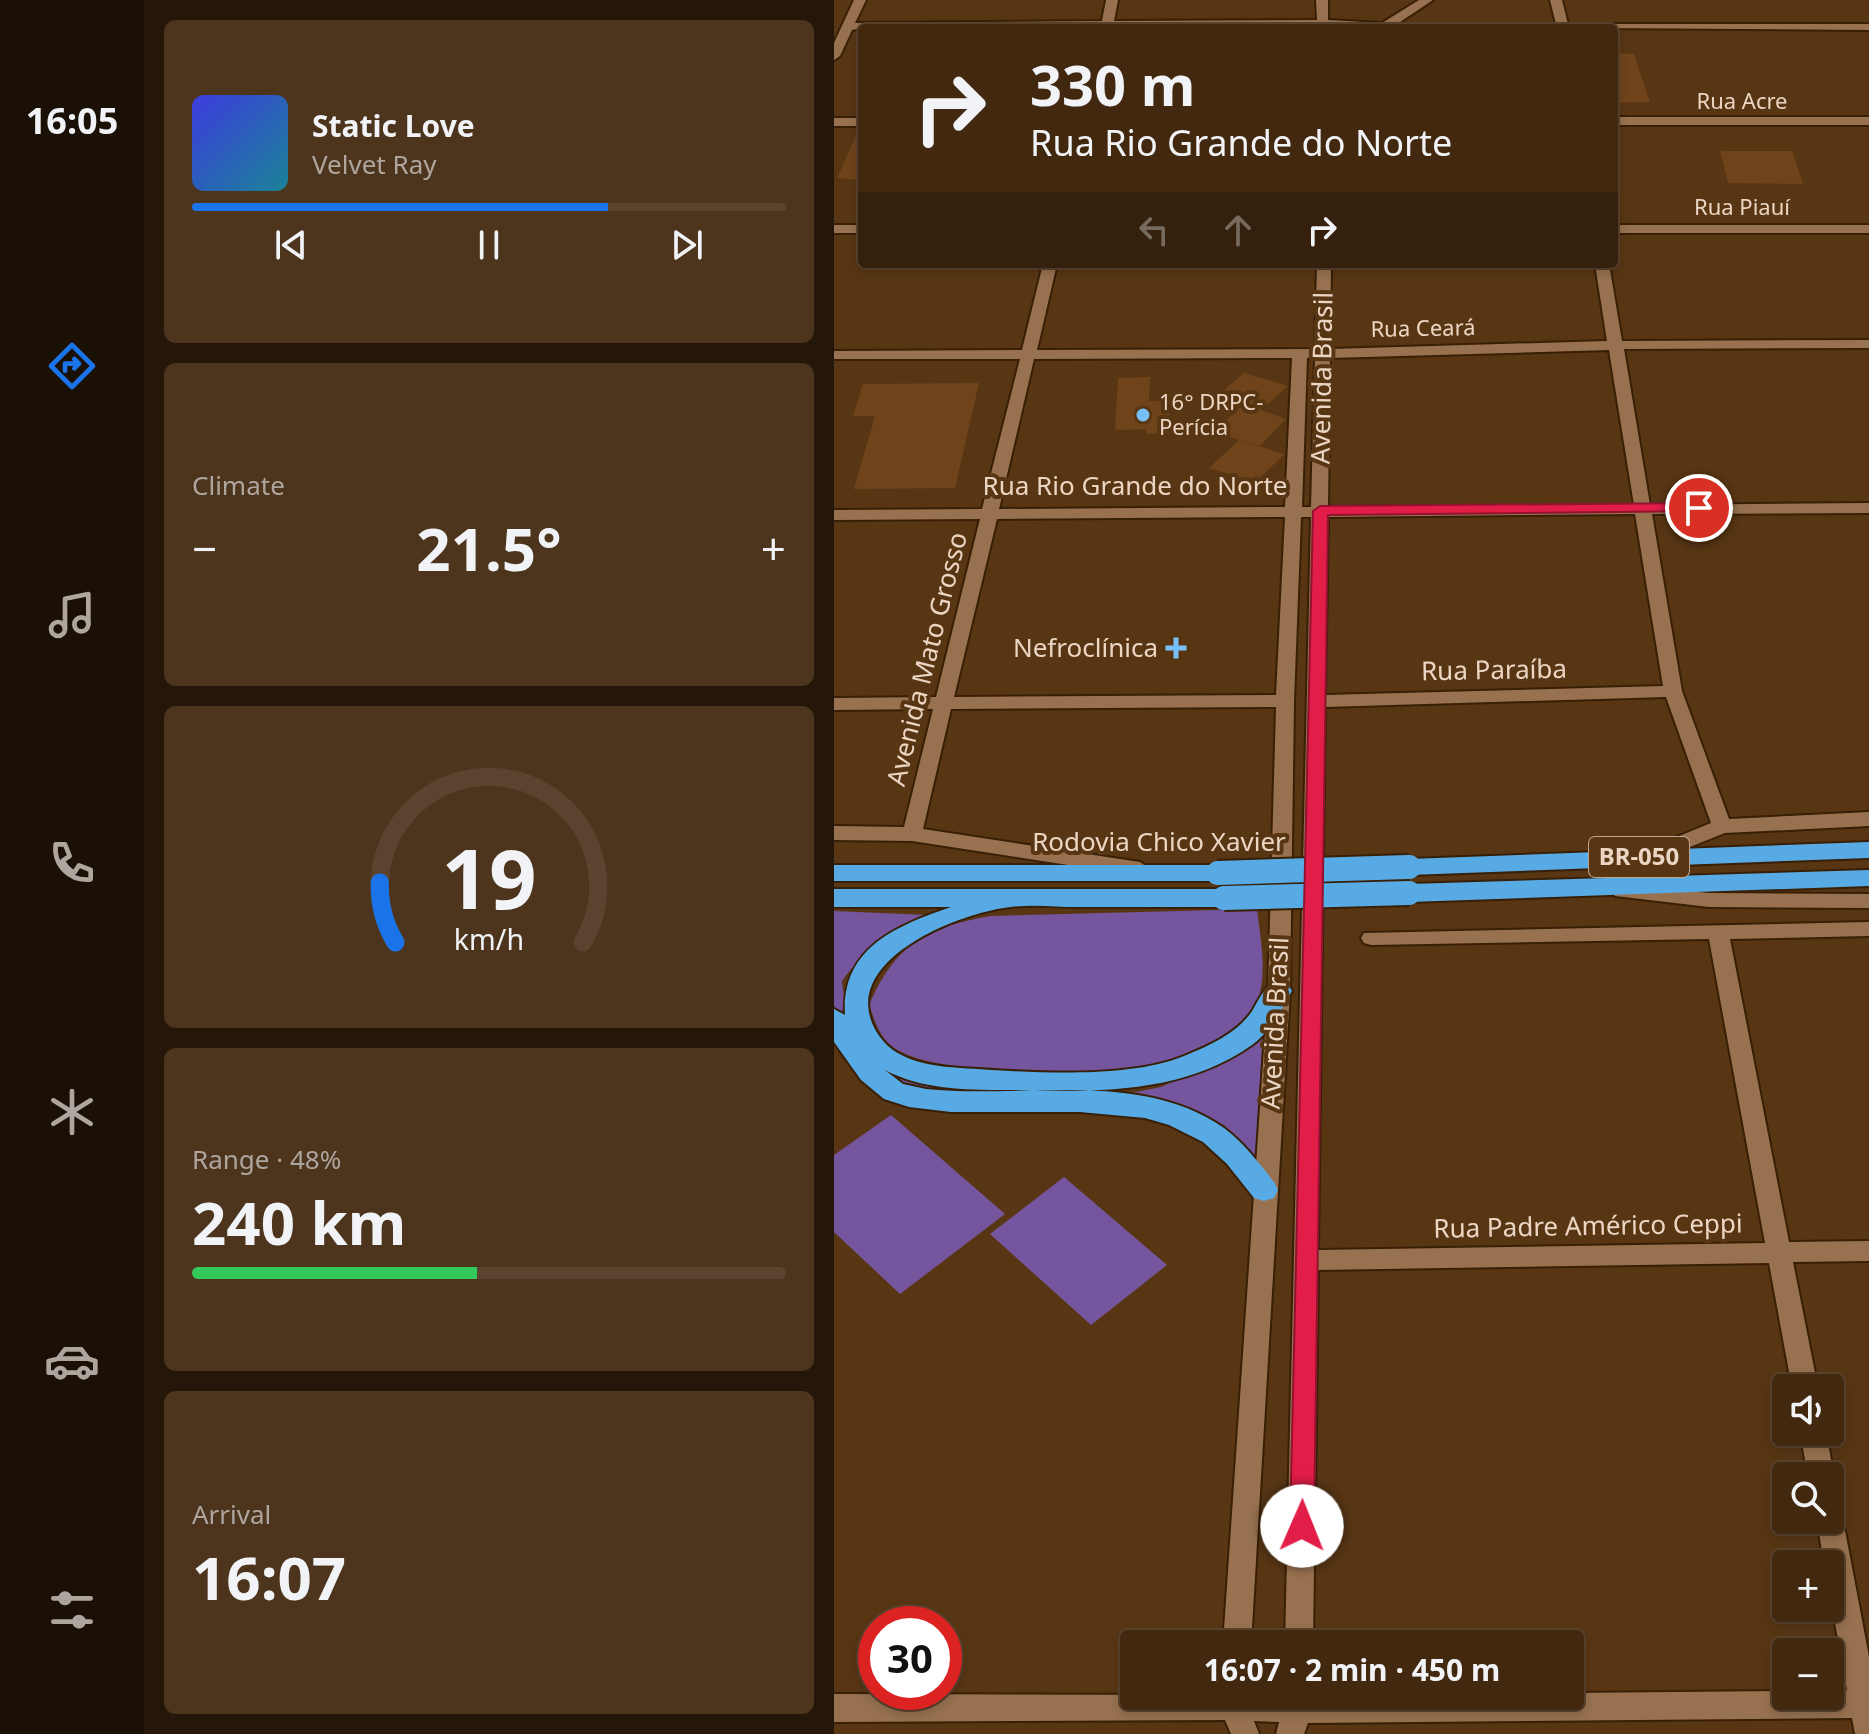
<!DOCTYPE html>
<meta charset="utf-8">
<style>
:root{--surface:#42280f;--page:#4c341d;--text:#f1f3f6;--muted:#aea69e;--line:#5a442f;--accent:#1a73e8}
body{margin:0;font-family:"Noto Sans",sans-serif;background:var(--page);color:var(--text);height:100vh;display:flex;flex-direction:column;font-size:30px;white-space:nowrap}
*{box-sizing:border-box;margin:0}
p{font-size:26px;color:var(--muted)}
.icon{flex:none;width:44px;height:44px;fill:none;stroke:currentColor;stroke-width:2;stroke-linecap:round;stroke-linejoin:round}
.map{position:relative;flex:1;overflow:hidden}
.drawer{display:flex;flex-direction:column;gap:20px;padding:20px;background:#241608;width:690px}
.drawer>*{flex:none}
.top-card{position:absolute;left:24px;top:24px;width:760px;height:244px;border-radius:8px;box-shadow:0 4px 12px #0003,0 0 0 2px var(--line);background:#42280f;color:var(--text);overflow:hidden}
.tools{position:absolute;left:938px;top:1374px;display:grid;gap:16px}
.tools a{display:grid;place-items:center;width:72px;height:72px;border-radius:8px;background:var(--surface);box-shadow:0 4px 12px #0003,0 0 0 2px var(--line);font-size:40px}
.speed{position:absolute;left:24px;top:1606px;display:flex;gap:16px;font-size:40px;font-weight:700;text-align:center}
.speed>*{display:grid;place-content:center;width:104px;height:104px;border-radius:50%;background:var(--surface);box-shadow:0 4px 12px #0003,0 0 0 2px var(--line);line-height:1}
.speed .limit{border:12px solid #d22;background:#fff;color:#111}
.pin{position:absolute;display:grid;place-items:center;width:68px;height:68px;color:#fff;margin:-34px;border:4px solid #fff;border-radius:50%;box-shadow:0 2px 8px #0007}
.me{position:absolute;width:88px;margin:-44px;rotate:1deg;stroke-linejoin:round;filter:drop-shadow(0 0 6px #0008)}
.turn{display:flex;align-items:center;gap:28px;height:168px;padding:0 40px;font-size:36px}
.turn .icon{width:104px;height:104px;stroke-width:2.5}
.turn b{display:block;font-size:56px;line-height:68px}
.lanes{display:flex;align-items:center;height:76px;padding:0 40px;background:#0003;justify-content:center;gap:40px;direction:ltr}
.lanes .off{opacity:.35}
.big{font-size:60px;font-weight:700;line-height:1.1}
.drawer .widget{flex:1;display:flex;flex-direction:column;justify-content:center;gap:12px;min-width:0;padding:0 28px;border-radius:12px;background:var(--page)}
.drawer .dial{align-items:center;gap:0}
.dial svg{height:208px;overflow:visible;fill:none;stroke:var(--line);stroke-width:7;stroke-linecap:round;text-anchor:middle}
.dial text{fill:var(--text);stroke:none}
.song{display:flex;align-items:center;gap:24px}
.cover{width:96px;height:96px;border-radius:12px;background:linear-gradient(135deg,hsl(240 70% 55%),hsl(190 70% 35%))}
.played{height:8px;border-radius:4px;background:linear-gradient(90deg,var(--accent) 70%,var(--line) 70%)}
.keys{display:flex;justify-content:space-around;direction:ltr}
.heat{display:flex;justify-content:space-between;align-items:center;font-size:44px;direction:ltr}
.charge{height:12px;border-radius:6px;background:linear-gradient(90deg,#34c759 48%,var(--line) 0)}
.trip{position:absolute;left:286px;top:1630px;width:464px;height:80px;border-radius:8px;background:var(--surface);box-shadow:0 4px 12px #0003,0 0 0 2px var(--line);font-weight:700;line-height:80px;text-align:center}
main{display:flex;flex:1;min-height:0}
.tab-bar{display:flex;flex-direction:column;width:144px;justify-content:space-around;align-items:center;background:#1a1006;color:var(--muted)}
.tab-bar .icon{width:56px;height:56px}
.tab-bar .current{color:var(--accent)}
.tab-bar b{font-size:36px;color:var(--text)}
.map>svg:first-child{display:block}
</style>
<main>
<nav class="tab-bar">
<b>16:05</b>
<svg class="icon current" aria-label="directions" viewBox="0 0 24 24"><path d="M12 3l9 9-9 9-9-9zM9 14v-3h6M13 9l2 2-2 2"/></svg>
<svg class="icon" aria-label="music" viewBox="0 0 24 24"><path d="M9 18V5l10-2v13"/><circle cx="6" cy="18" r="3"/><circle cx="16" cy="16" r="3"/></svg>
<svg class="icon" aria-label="phone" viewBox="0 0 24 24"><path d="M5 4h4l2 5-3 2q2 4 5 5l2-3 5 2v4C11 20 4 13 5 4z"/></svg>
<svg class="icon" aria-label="climate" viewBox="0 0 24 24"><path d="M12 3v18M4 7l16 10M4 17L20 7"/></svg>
<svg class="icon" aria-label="car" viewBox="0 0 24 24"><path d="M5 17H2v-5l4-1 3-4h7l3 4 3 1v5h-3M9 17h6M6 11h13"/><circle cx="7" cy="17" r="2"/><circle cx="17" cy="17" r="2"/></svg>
<svg class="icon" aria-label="filters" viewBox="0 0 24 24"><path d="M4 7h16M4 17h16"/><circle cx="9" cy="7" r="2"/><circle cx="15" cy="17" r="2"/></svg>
</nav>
<section class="drawer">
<div class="widget">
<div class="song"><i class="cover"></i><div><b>Static Love</b><p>Velvet Ray</p></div></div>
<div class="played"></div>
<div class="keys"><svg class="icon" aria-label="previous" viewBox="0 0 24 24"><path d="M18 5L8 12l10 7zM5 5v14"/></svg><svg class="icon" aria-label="pause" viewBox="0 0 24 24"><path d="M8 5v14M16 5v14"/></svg><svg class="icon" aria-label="next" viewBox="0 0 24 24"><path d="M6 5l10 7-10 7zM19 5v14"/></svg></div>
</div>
<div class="widget"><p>Climate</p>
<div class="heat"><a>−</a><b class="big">21.5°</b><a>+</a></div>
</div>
<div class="widget dial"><svg viewBox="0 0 100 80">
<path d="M14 69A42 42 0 1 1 86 69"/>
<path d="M14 69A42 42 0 0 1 8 46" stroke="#1a73e8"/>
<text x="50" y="56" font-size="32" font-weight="700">19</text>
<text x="50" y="72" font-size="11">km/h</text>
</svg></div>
<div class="widget"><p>Range · 48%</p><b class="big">240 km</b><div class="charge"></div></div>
<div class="widget"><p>Arrival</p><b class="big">16:07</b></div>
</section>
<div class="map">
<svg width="1035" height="1734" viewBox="0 0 1035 1734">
<rect width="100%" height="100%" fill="#583614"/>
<g fill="#75569e">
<path d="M423,909C427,944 436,983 417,1016C405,1036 351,1061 328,1066C279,1078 88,1079 54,1043C44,1033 40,1018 35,1005C63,943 91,928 156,916Z"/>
<path d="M0,911L94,915C60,931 30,950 8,981L12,1013L91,1083L140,1091L302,1092L327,1087L390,1059L429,1033L421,1164L352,1109L83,1091C52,1076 6,1041 0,1004C0,975 0,941 0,911Z"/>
<polygon points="57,1115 171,1214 66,1294 0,1232 0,1155"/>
<polygon points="230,1177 333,1265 257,1325 156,1234"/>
</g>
<g fill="#6f441a">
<polygon points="780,53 800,54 816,102 780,103"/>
<polygon points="25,129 28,129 28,180 3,178"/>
<polygon points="886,151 958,151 969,184 894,183"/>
<polygon points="410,373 454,386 427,410 452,419 426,446 379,432 408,406 381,398"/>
<polygon points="316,377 315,401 336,401 335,433 312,434 312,429 281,430 284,378"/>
<polygon points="145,383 121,488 20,489 41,416 19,416 29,384"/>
<polygon points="405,440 450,454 450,455 421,482 375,468"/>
</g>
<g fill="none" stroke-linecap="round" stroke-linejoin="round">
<g stroke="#381f05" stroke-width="4">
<g id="street">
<polygon points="20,0 32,0 21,23 268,21 272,0 284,0 280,21 483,20 482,0 494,0 494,20 548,23 585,0 599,0 563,24 722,24 716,0 728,0 734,24 1035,24 1035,30 483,26 28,28 18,30 6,56 0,60 0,43"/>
<rect x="780" y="117" width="255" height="8"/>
<rect x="0" y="118" width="28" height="8"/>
<rect x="0" y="225" width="28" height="8"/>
<rect x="780" y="225" width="255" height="8"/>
<path d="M209,264H223L203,350L481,349L483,264H497L496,349L773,341L761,264H775L788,341L1035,340V348L790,349L816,505L1035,503V513L818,514L848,691L895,819L1035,812V826L891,833L813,864L803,857L806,852L877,823L832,697L491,707L484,1250L931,1243L875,939L537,945L530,943L527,938L530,933L1035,922V936L896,939L955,1242L1035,1241V1261L959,1262L984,1388H958L935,1263L484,1270L479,1644H451L477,517H467L460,701L456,991L417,1644H389L434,991L442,707L117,709L89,829L306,862L316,869L313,874L306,876L78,841L0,840V826L70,827L99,709L0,710V698L102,697L146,519L0,520V510L148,509L186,359H0V351L188,350ZM775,350L800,505L494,507L496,358ZM458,358L451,507L165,509L200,359ZM473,358H481L477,507H468ZM801,514L829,686L491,695L494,517ZM451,517L442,695L120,697L163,519Z"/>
<polygon points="788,884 875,893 1035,894 1035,908 875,907 781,896 778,891 781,886"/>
<polygon points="966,1432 992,1432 1000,1476 996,1484 996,1476 974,1476"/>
<polygon points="996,1508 1005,1511 1009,1520 1035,1657 1035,1734 1021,1734 1018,1718 474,1723 470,1734 442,1734 445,1722 420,1721 425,1734 397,1734 391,1720 0,1722 0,1694 736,1696 736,1693 952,1691 952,1696 996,1696 996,1690 1013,1690 996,1595 996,1564 990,1564 983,1520 996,1520"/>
</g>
</g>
<g stroke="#381f05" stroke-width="4">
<g id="highway">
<polygon points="1035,842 1035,858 575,875 567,873 563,867 567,861 575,859"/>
<polygon points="0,865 384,865 393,867 396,873 393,879 384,881 0,881"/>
<polygon points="1035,870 1035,886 575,902 566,899 563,893 566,887 575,884"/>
<path d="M0,889H390L399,892L402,898L399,904L390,907C341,907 293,907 244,907C222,907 199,904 177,907C126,912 2,961 42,1031C59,1061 95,1066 127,1068C189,1072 292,1080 350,1056C374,1046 400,1035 416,1014C422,1006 428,990 437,984C442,980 448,983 454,984L458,991C447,1010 436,1032 418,1045C349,1094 263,1092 182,1090C139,1090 90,1091 51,1070L69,1084L92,1089C187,1099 307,1069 390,1128C410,1143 425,1163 440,1182L444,1190L440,1198L430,1201L420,1198L393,1164L369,1142L335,1125L311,1118L246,1112H117L75,1107L50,1099L27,1080L0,1042V1009L11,1015C7,948 62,926 117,907H0Z"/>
</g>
</g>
<use href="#street" fill="#987250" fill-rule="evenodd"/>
<use href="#highway" fill="#58aae5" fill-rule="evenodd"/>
<g stroke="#381f05" stroke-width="28" stroke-linecap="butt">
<g id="highway-bridge">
<polyline points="384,873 575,867"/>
<polyline points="390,898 575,893"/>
</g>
</g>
<use href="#highway-bridge" stroke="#58aae5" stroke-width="24"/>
</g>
<polygon fill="#e11d48" stroke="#92132f" stroke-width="2" points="865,503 871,505 871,511 494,515 480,1526 476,1534 468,1537 459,1534 456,1526 479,511 486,506"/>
<g fill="#76c0f7" stroke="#583614" stroke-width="3">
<circle cx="309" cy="415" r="8"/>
<path d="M338 636h8v8h8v8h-8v8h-8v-8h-8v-8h8z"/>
</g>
<g text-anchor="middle" stroke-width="8" stroke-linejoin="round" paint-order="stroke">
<g font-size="22" fill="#ebd5c3" stroke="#583614">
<text x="908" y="109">Rua Acre</text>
<text x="908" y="215">Rua Piauí</text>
<text transform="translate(589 328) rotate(-1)" y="8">Rua Ceará</text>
</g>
<g font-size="22" fill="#ebd5c3" stroke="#583614" text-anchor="start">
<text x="325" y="410">16° DRPC-<tspan x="325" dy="25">Perícia</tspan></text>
</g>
<rect fill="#583614" stroke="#bfa58e" stroke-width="2" x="755" y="837" width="100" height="40" rx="6"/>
<g font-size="24" font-weight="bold" fill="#ebd5c3">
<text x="805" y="865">BR-050</text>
</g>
<g font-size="26" fill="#ebd5c3" stroke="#583614">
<text transform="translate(488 378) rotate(-89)" y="9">Avenida Brasil</text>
<text x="301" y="495">Rua Rio Grande do Norte</text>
<text transform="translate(93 659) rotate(-76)" y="9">Avenida Mato Grosso</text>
<text transform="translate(660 670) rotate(-1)" y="9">Rua Paraíba</text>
<text x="325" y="851">Rodovia Chico Xavier</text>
<text transform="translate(441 1023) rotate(-87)" y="9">Avenida Brasil</text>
<text transform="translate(754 1226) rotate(-1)" y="9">Rua Padre Américo Ceppi</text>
</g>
<g font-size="26" fill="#ebd5c3" stroke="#583614" text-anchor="end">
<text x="324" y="657">Nefroclínica</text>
</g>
</g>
</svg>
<div class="tools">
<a><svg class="icon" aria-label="sound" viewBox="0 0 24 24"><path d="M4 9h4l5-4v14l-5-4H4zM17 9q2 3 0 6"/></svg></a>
<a><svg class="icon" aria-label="search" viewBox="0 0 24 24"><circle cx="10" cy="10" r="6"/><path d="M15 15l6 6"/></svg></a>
<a>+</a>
<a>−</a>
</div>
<div class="speed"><div class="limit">30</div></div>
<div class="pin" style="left:865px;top:508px;background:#d93025"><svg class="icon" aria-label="arrive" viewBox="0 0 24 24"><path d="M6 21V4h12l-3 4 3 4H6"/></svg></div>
<svg class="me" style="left:468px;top:1526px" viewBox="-20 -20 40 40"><circle r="19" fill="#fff"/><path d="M0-13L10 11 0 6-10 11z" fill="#e11d48"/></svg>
<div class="trip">16:07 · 2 min · 450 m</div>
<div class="top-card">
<div class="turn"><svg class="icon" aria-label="right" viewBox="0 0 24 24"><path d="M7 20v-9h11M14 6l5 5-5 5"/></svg><div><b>330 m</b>Rua Rio Grande do Norte</div></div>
<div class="lanes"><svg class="icon off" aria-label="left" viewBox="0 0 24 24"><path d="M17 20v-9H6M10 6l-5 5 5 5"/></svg><svg class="icon off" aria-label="ahead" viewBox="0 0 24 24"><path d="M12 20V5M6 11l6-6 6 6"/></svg><svg class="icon" aria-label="right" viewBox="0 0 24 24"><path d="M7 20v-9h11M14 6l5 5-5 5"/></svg></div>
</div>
</div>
</main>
